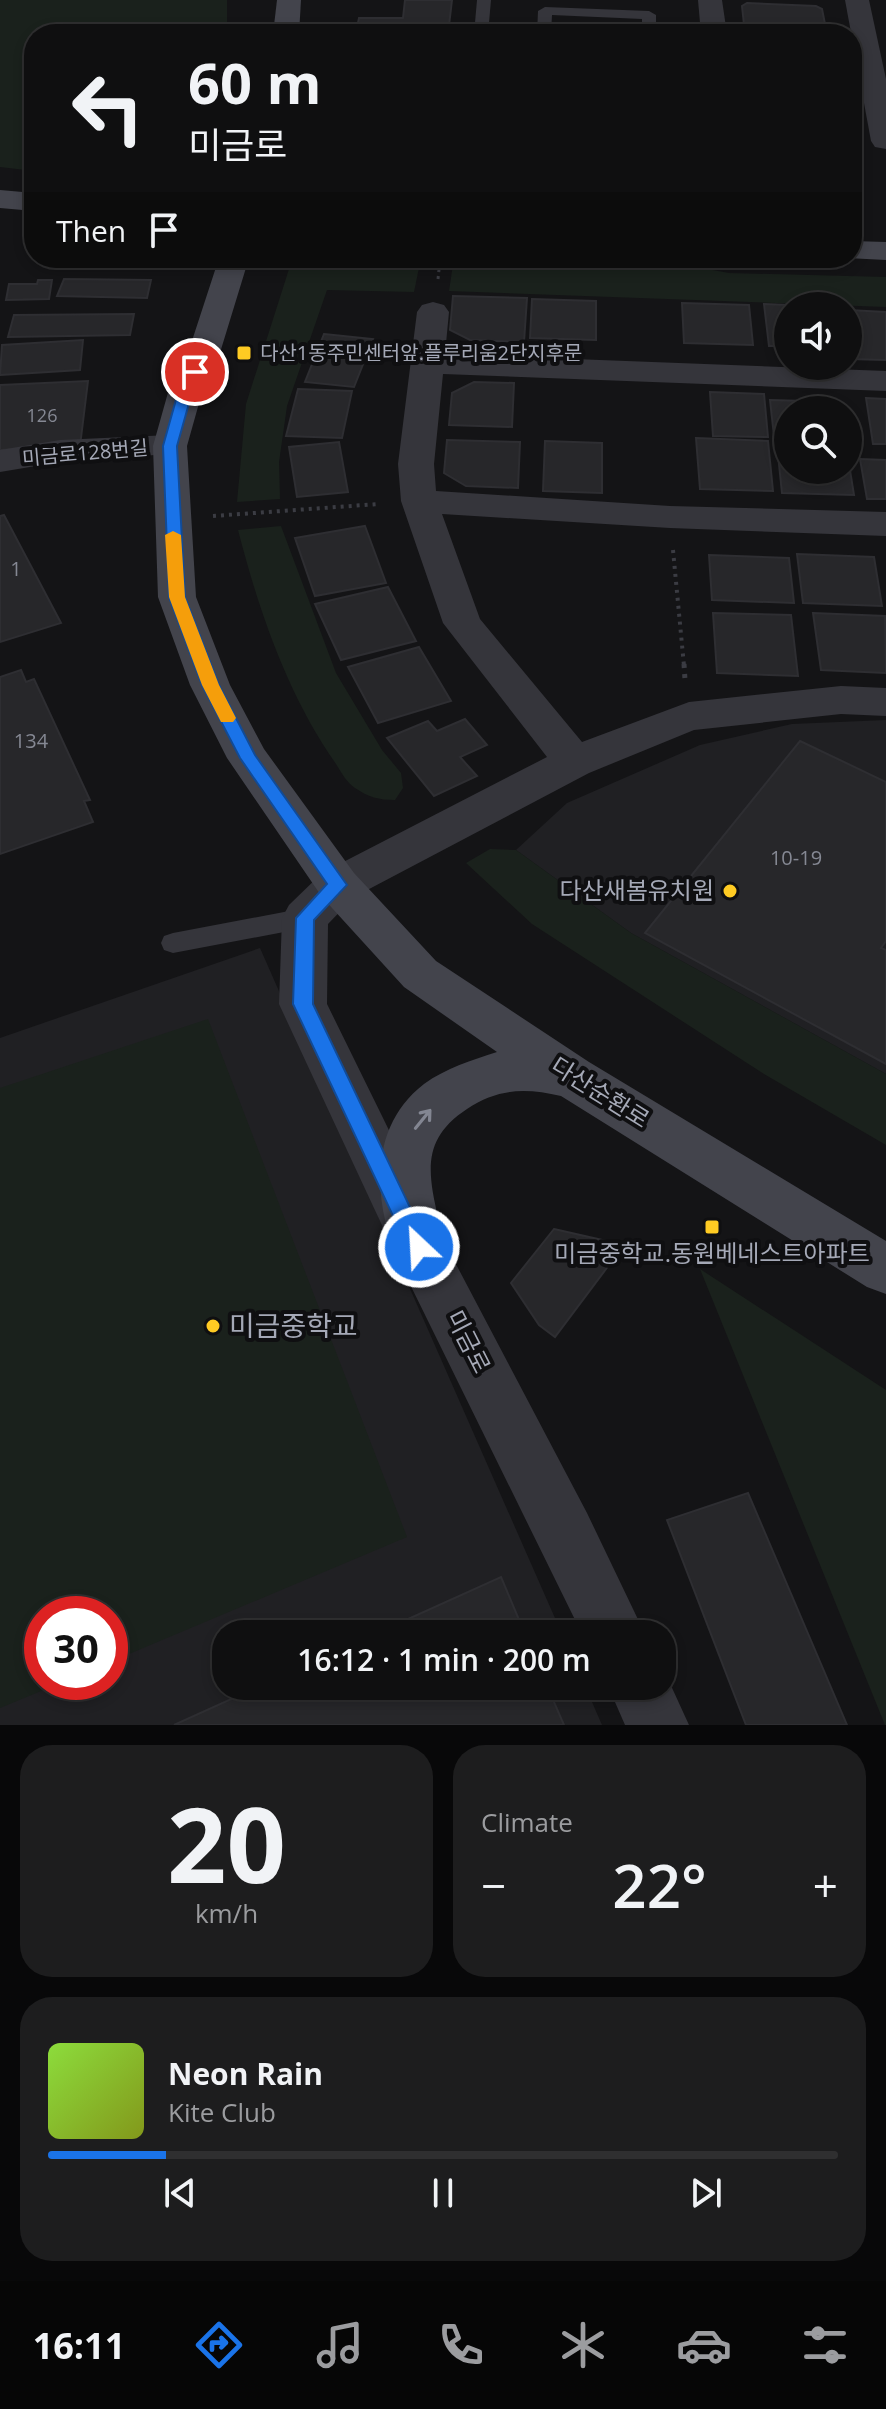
<!DOCTYPE html>
<meta charset="utf-8">
<style>
:root{--surface:#0f0f10;--page:#1d1d1e;--text:#f1f3f6;--muted:#9b9c9f;--line:#2f2f30;--accent:#1a73e8}
body{margin:0;font-family:"Open Sans","Noto Sans KR",sans-serif;background:var(--page);color:var(--text);height:100vh;display:flex;flex-direction:column;font-size:30px;white-space:nowrap}
*{box-sizing:border-box;margin:0}
p{font-size:26px;color:var(--muted)}
.icon{flex:none;width:44px;height:44px;fill:none;stroke:currentColor;stroke-width:2;stroke-linecap:round;stroke-linejoin:round}
.map{position:relative;height:1725px;overflow:hidden}
.panel{display:flex;flex-direction:column;gap:20px;padding:20px;background:#080809;flex:1}
.panel>*{flex:none}
.banner{position:absolute;left:24px;top:24px;width:838px;height:244px;border-radius:32px;box-shadow:0 4px 12px #0003,0 0 0 2px var(--line);background:#0f0f10;color:var(--text);overflow:hidden}
.buttons{position:absolute;left:774px;top:292px;display:grid;gap:16px}
.buttons a{display:grid;place-items:center;width:88px;height:88px;border-radius:50%;background:var(--surface);box-shadow:0 4px 12px #0003,0 0 0 2px var(--line);font-size:40px}
.speed{position:absolute;left:24px;top:1596px;display:flex;gap:16px;font-size:40px;font-weight:700;text-align:center}
.speed>*{display:grid;place-content:center;width:104px;height:104px;border-radius:50%;background:var(--surface);box-shadow:0 4px 12px #0003,0 0 0 2px var(--line);line-height:1}
.speed .limit{border:12px solid #d22;background:#fff;color:#111}
.pin{position:absolute;display:grid;place-items:center;width:68px;height:68px;color:#fff;margin:-34px;border:4px solid #fff;border-radius:50%;box-shadow:0 2px 8px #0007}
.me{position:absolute;width:88px;margin:-44px;rotate:335deg;stroke-linejoin:round;filter:drop-shadow(0 0 6px #0008)}
.turn{display:flex;align-items:center;gap:28px;height:168px;padding:0 32px;font-size:36px}
.turn .icon{width:104px;height:104px;stroke-width:2.5}
.turn b{display:block;font-size:56px;line-height:68px}
.then{display:flex;align-items:center;height:76px;padding:0 32px;background:#0003;gap:16px;font-size:30px}
.big{font-size:60px;font-weight:600;line-height:1.1}
.panel .card{flex:1;display:flex;flex-direction:column;justify-content:center;gap:12px;min-width:0;padding:0 28px;border-radius:32px;background:var(--page)}
.panel .dial{align-items:center;gap:0}
.dial b{font-size:104px;line-height:1}
.song{display:flex;align-items:center;gap:24px}
.cover{width:96px;height:96px;border-radius:12px;background:linear-gradient(135deg,hsl(90 70% 55%),hsl(70 70% 35%))}
.played{height:8px;border-radius:4px;background:linear-gradient(90deg,var(--accent) 15%,var(--line) 15%)}
.keys{display:flex;justify-content:space-around;direction:ltr}
.heat{display:flex;justify-content:space-between;align-items:center;font-size:44px;direction:ltr}
.panel .tiles{flex:1;display:grid;gap:20px;grid-template-columns:1fr 1fr}
.card:last-child{grid-column:span 2}
.trip{position:absolute;left:212px;top:1620px;width:464px;height:80px;border-radius:32px;background:var(--surface);box-shadow:0 4px 12px #0003,0 0 0 2px var(--line);font-weight:600;line-height:80px;text-align:center}
.menu{display:flex;height:128px;justify-content:space-around;align-items:center;background:#060606;color:var(--muted)}
.menu .icon{width:56px;height:56px}
.menu .selected{color:var(--accent)}
.menu b{font-size:36px;color:var(--text)}
.map>svg:first-child{display:block}
</style>
<div class="map">
<svg width="886" height="1725" viewBox="0 0 886 1725">
<rect width="100%" height="100%" fill="#141416"/>
<g fill="#202023" fill-rule="evenodd">
<polygon points="886,720 886,1074 631,933 516,850 567,803 700,745 792,724"/>
<path d="M260,948L562,1634H226V1686H585L602,1725H0V1038ZM42,1614H110V1682H42Z"/>
</g>
<g fill="#1a211c">
<polygon points="0,0 227,0 227,34 34,34 34,171 0,167"/>
<polygon points="311,258 421,258 414,292 327,290 287,406 279,462 280,499 237,502 246,404 289,269"/>
<polygon points="454,258 663,261 729,273 886,277 886,307 449,291"/>
<path d="M281,526L336,673L382,750L401,773L403,788L395,800C379,800 368,797 355,788C347,783 341,772 336,764C287,694 259,611 238,530Z"/>
<polygon points="490,849 516,850 631,933 886,1074 886,1145 764,1074 532,924 466,863"/>
<polygon points="208,1019 407,1537 110,1662 110,1614 42,1614 42,1682 63,1682 0,1708 0,1088"/>
<polygon points="700,1269 886,1390 886,1725 885,1725"/>
</g>
<g fill="#27272a" stroke="#2e2e32" stroke-width="2">
<polygon points="405,0 452,0 448,34 356,32 359,18 403,18"/>
<polygon points="747,3 816,6 822,9 827,34 745,34 742,6"/>
<polygon points="64,279 151,280 147,298 57,296"/>
<polygon points="38,280 52,280 49,299 6,300 9,284 37,284"/>
<polygon points="453,296 527,298 524,342 470,340 450,330"/>
<polygon points="532,299 596,301 596,340 530,338"/>
<polygon points="682,303 749,305 753,345 684,343"/>
<polygon points="764,304 813,306 788,306 788,346 769,346"/>
<polygon points="848,310 886,312 886,360 849,359"/>
<polygon points="134,314 130,335 8,337 14,315"/>
<polygon points="324,334 373,339 354,387 305,382"/>
<polygon points="83,340 80,370 0,375 2,345"/>
<polygon points="88,381 80,446 0,450 0,385"/>
<polygon points="474,382 514,383 512,427 449,425 452,393"/>
<polygon points="298,389 352,391 342,438 286,436"/>
<polygon points="710,392 764,394 768,437 713,436"/>
<polygon points="866,398 886,399 886,444 873,444"/>
<polygon points="770,400 841,402 843,410 788,410 788,437 774,436"/>
<polygon points="696,438 768,441 773,491 700,489"/>
<polygon points="447,440 520,442 518,488 466,486 444,473"/>
<polygon points="545,441 602,443 602,493 543,491"/>
<polygon points="339,442 348,492 297,497 289,447"/>
<polygon points="777,445 788,445 788,470 848,470 848,458 854,495 782,493"/>
<polygon points="860,459 886,460 886,499 867,499"/>
<polygon points="4,515 61,623 0,642 0,516"/>
<polygon points="365,526 386,583 315,596 295,538"/>
<polygon points="797,554 874,557 882,606 803,603"/>
<polygon points="709,555 789,558 794,603 712,600"/>
<polygon points="388,587 416,641 341,660 315,604"/>
<polygon points="713,613 791,615 798,676 717,673"/>
<polygon points="813,613 885,616 886,673 821,670"/>
<polygon points="419,647 451,701 378,723 348,667"/>
<polygon points="21,670 26,682 34,679 90,800 84,801 93,822 0,854 0,677"/>
<polygon points="465,719 487,745 460,757 477,776 434,796 387,738 428,721 437,731"/>
<polygon points="800,741 886,782 886,941 881,948 886,950 886,1064 645,933"/>
<polygon points="554,1229 624,1245 555,1337 539,1325 511,1283"/>
<polygon points="748,1493 847,1725 746,1725 667,1520"/>
<polygon points="501,1577 525,1634 375,1634"/>
<polygon points="260,1686 547,1686 564,1725 174,1725"/>
</g>
<g fill="none" stroke-linecap="round" stroke-linejoin="round">
<polyline stroke="#3b3c43" stroke-width="3" stroke-dasharray="3 4" stroke-linecap="butt" points="438,279 440,260"/>
<g stroke="#3b3c43" stroke-width="4" stroke-dasharray="3 5" stroke-linecap="butt">
<polyline points="213,516 378,504"/>
<polyline points="673,550 684,666"/>
</g>
<polyline stroke="#3b3c43" stroke-width="5" stroke-dasharray="4 6" stroke-linecap="butt" points="684,664 685,680"/>
<g fill="#35353b" fill-rule="evenodd">
<polygon points="477,0 491,0 488,34 474,34"/>
<polygon points="545,7 649,11 656,15 656,34 642,34 642,19 552,15 551,34 537,34 538,11"/>
<polygon points="305,908 314,911 317,918 314,925 305,928 173,953 164,950 161,943 164,936 173,933"/>
</g>
<g fill="#35353b" fill-rule="evenodd">
<polygon points="698,0 722,0 727,34 701,34"/>
<polygon points="845,0 869,0 886,79 886,149 875,147 871,141"/>
<polygon points="433,302 444,305 449,312 445,354 886,371 886,391 443,374 434,464 436,491 670,506 886,512 886,536 670,528 442,514 480,619 582,742 689,702 841,686 886,688 886,716 841,714 694,730 589,773 354,897 328,924 327,1004 438,1230 587,1513 645,1634 582,1634 400,1264 279,1004 282,918 289,905 322,873 547,757 443,623 401,501 398,464 417,312 422,305"/>
<polygon points="170,435 182,439 187,446 182,453 60,462 0,472 0,450 60,440"/>
<polygon points="662,1666 689,1725 625,1725 608,1686 662,1686"/>
</g>
<g fill="#43444c" fill-rule="evenodd">
<polygon points="277,0 301,0 299,34 273,34"/>
<polygon points="0,190 34,193 34,211 0,208"/>
<polygon points="852,241 886,242 886,260 847,258 852,258"/>
<path d="M219,258H249L219,356L203,389L187,446L196,597L230,685L264,749L354,873L436,961L589,1062L886,1241V1294L867,1287L561,1096C526,1088 498,1088 467,1109C423,1138 427,1170 438,1217C440,1225 446,1239 445,1247C445,1252 440,1259 438,1264L419,1271L400,1264C373,1204 367,1128 424,1084C446,1068 472,1060 497,1052L404,987L322,897L227,758L190,685L158,597L153,446L169,389L187,356Z"/>
</g>
</g>
<defs><path id="oneway-shaft" d="M-6 0H5M1.5-3L5.5 0L1.5 3" fill="none" stroke-width="1.6" stroke-linecap="round" stroke-linejoin="round" transform="scale(2)"/></defs>
<use stroke="#838692" href="#oneway-shaft" transform="translate(423 1119) rotate(-51)"/>
<polygon fill="#1a73e8" stroke="#114b97" stroke-width="2" points="195,368 201,372 193,389 177,446 185,597 219,685 255,755 347,885 314,920 313,1004 429,1247 426,1254 419,1257 411,1254 293,1004 296,918 327,884 240,758 202,685 169,597 163,446 179,389 190,369"/>
<polygon fill="#f59e0b" points="173,531 181,535 185,597 219,685 236,718 233,722 221,722 219,718 202,685 169,597 165,535"/>
<g fill="#ffcb23" stroke="#0f0f11" stroke-width="3">
<rect x="236" y="345" width="16" height="16" rx="4"/>
<circle cx="730" cy="891" r="8"/>
<rect x="704" y="1219" width="16" height="16" rx="4"/>
<circle cx="213" cy="1326" r="8"/>
</g>
<g text-anchor="middle" stroke-width="8" stroke-linejoin="round" paint-order="stroke">
<g font-size="18" fill="#858893">
<text x="42" y="422">126</text>
</g>
<g font-size="20" fill="#a5a9b7" stroke="#0f0f11" text-anchor="start">
<text x="260" y="360">다산1동주민센터앞.플루리움2단지후문</text>
</g>
<g font-size="20" fill="#a5a9b7" stroke="#0f0f11">
<text transform="translate(85 453) rotate(-5)" y="7">미금로128번길</text>
</g>
<g font-size="20" fill="#858893">
<text x="16" y="576">1</text>
<text x="31" y="748">134</text>
<text x="796" y="865">10-19</text>
</g>
<g font-size="24" fill="#a5a9b7" stroke="#0f0f11" text-anchor="end">
<text x="714" y="899">다산새봄유치원</text>
<text x="712" y="1262" text-anchor="middle">미금중학교.동원베네스트아파트</text>
</g>
<g font-size="24" fill="#a5a9b7" stroke="#0f0f11">
<text transform="translate(600 1093) rotate(32)" y="8">다산순환로</text>
<text transform="translate(468 1342) rotate(63)" y="8">미금로</text>
</g>
<g font-size="28" fill="#a5a9b7" stroke="#0f0f11" text-anchor="start">
<text x="229" y="1336">미금중학교</text>
</g>
</g>
</svg>
<div class="buttons">
<a><svg class="icon" aria-label="sound" viewBox="0 0 24 24"><path d="M4 9h4l5-4v14l-5-4H4zM17 9q2 3 0 6"/></svg></a>
<a><svg class="icon" aria-label="search" viewBox="0 0 24 24"><circle cx="10" cy="10" r="6"/><path d="M15 15l6 6"/></svg></a>
</div>
<div class="speed"><div class="limit">30</div></div>
<div class="pin" style="left:195px;top:372px;background:#d93025"><svg class="icon" aria-label="arrive" viewBox="0 0 24 24"><path d="M6 21V4h12l-3 4 3 4H6"/></svg></div>
<svg class="me" style="left:419px;top:1247px" viewBox="-20 -20 40 40"><circle r="17" fill="#1a73e8" stroke="#fff" stroke-width="3"/><path d="M0-11L8 9 0 5-8 9z" fill="#fff"/></svg>
<div class="trip">16:12 · 1 min · 200 m</div>
<div class="banner">
<div class="turn"><svg class="icon" aria-label="left" viewBox="0 0 24 24"><path d="M17 20v-9H6M10 6l-5 5 5 5"/></svg><div><b>60 m</b>미금로</div></div>
<div class="then">Then<svg class="icon" aria-label="arrive" viewBox="0 0 24 24"><path d="M6 21V4h12l-3 4 3 4H6"/></svg></div>
</div>
</div>
<section class="panel">
<div class="tiles">
<div class="card dial"><b>20</b><p>km/h</p></div>
<div class="card"><p>Climate</p>
<div class="heat"><a>−</a><b class="big">22°</b><a>+</a></div>
</div>
<div class="card">
<div class="song"><i class="cover"></i><div><b>Neon Rain</b><p>Kite Club</p></div></div>
<div class="played"></div>
<div class="keys"><svg class="icon" aria-label="previous" viewBox="0 0 24 24"><path d="M18 5L8 12l10 7zM5 5v14"/></svg><svg class="icon" aria-label="pause" viewBox="0 0 24 24"><path d="M8 5v14M16 5v14"/></svg><svg class="icon" aria-label="next" viewBox="0 0 24 24"><path d="M6 5l10 7-10 7zM19 5v14"/></svg></div>
</div>
</div>
</section>
<nav class="menu">
<b>16:11</b>
<svg class="icon selected" aria-label="directions" viewBox="0 0 24 24"><path d="M12 3l9 9-9 9-9-9zM9 14v-3h6M13 9l2 2-2 2"/></svg>
<svg class="icon" aria-label="music" viewBox="0 0 24 24"><path d="M9 18V5l10-2v13"/><circle cx="6" cy="18" r="3"/><circle cx="16" cy="16" r="3"/></svg>
<svg class="icon" aria-label="phone" viewBox="0 0 24 24"><path d="M5 4h4l2 5-3 2q2 4 5 5l2-3 5 2v4C11 20 4 13 5 4z"/></svg>
<svg class="icon" aria-label="climate" viewBox="0 0 24 24"><path d="M12 3v18M4 7l16 10M4 17L20 7"/></svg>
<svg class="icon" aria-label="car" viewBox="0 0 24 24"><path d="M5 17H2v-5l4-1 3-4h7l3 4 3 1v5h-3M9 17h6M6 11h13"/><circle cx="7" cy="17" r="2"/><circle cx="17" cy="17" r="2"/></svg>
<svg class="icon" aria-label="filters" viewBox="0 0 24 24"><path d="M4 7h16M4 17h16"/><circle cx="9" cy="7" r="2"/><circle cx="15" cy="17" r="2"/></svg>
</nav>
